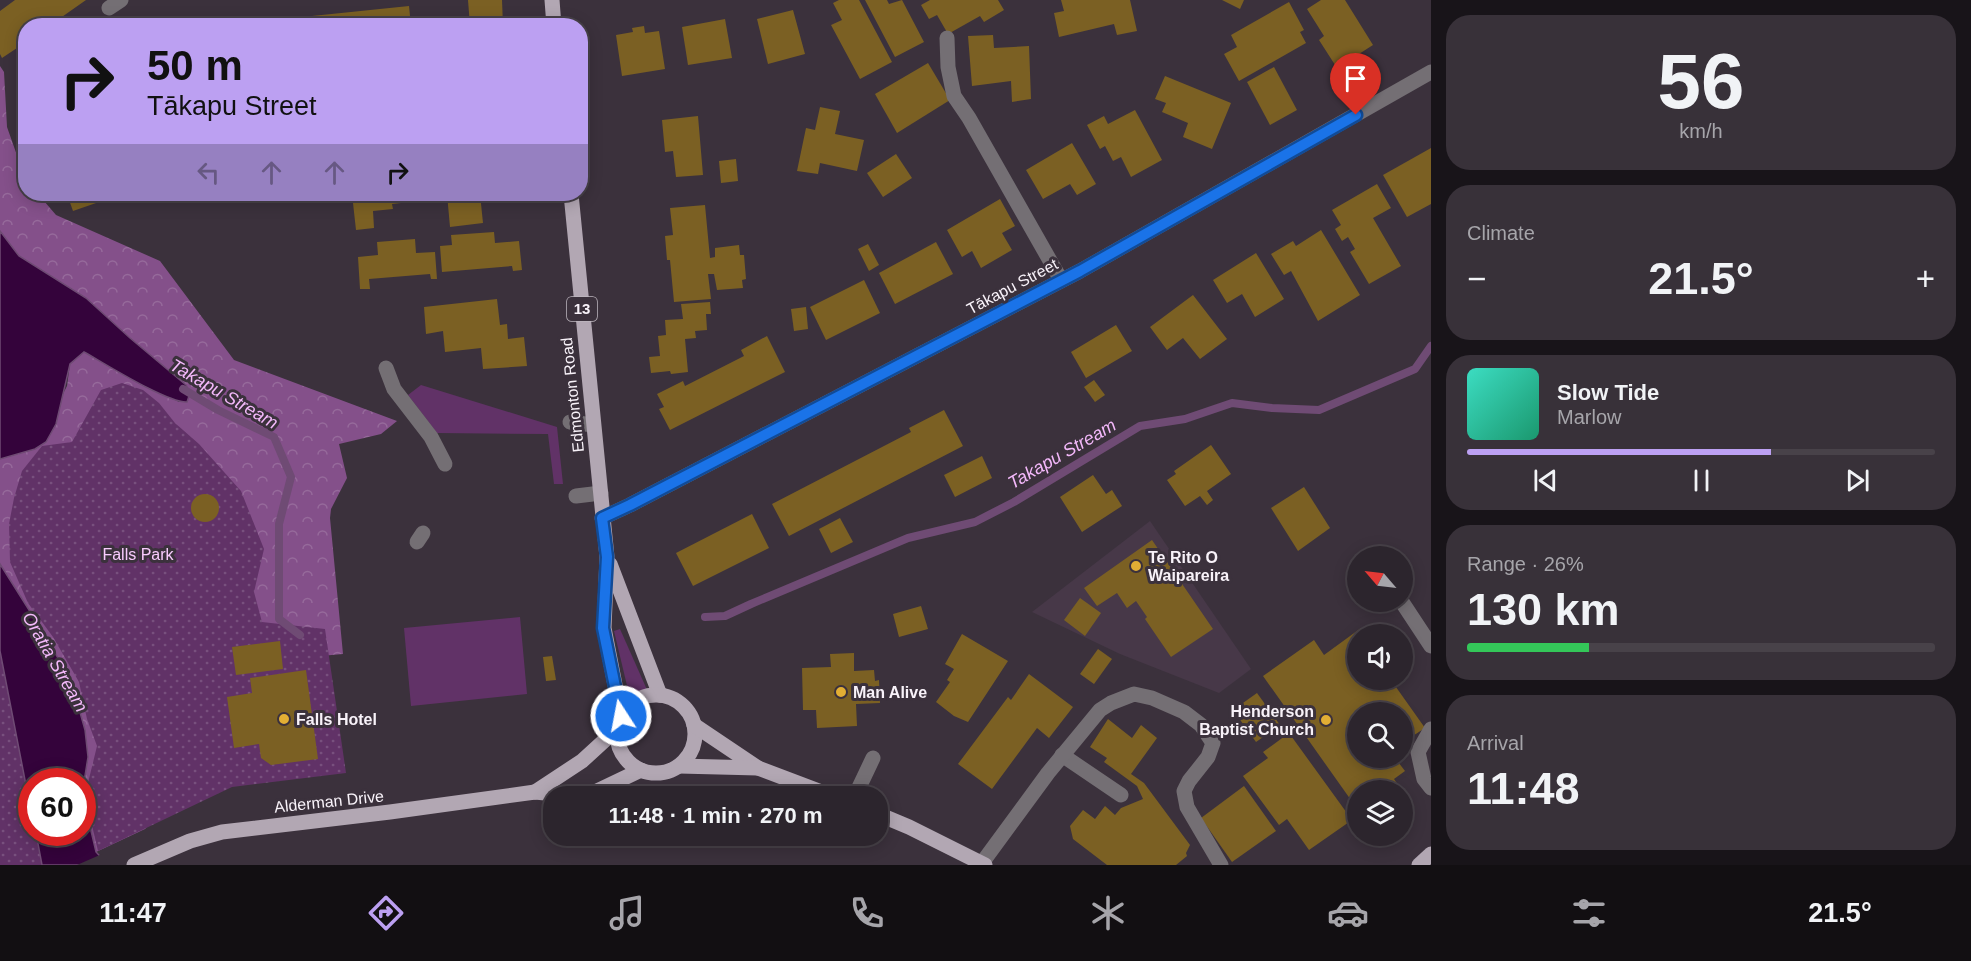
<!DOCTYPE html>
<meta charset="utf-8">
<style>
:root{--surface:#2c252d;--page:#383139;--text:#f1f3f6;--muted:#a6a5aa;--line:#484249;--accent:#bca0f2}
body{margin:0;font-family:Arial,sans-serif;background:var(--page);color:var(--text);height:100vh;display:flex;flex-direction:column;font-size:22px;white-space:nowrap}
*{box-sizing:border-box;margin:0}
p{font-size:20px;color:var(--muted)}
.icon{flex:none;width:33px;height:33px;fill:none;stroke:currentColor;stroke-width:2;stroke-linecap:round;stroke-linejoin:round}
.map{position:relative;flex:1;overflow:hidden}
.panel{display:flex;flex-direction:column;gap:15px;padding:15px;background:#181419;width:540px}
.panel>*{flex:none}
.hud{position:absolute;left:18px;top:18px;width:570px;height:183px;border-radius:24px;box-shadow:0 3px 15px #0003,0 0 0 2px var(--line);background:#bca0f2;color:#111;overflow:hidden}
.needle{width:39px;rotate:298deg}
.buttons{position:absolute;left:1347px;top:546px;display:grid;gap:12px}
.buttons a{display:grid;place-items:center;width:66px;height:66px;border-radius:50%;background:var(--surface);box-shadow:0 3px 15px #0003,0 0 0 2px var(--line);font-size:30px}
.speed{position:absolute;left:18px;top:768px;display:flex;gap:12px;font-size:30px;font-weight:700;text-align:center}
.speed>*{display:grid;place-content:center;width:78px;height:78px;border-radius:50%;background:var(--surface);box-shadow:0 3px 15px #0003,0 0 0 2px var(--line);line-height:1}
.speed .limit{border:9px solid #d22;background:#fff;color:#111}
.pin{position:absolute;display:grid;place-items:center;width:51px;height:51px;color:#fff;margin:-62px -26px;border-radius:50% 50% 50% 0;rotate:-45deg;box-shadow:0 0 6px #0007}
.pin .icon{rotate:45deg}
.me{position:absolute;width:66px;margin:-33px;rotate:349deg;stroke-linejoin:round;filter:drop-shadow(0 0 4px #0008)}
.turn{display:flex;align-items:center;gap:21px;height:126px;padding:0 30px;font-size:27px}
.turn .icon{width:78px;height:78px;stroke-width:2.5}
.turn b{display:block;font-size:42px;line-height:51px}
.lanes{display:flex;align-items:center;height:57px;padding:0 30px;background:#0003;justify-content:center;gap:30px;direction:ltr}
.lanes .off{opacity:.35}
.big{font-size:45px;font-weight:700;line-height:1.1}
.panel .card{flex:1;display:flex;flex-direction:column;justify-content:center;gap:9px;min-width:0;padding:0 21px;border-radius:24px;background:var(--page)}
.panel .dial{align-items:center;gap:0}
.dial b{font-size:78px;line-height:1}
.song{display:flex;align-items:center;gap:18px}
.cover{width:72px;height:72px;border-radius:9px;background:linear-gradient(135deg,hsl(170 70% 55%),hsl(160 70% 35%))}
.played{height:6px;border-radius:3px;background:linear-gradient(90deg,var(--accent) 65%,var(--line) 65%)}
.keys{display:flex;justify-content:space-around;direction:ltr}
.heat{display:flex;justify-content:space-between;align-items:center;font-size:33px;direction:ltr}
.charge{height:9px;border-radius:4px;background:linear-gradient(90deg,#34c759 26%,var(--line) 0)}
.trip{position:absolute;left:543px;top:786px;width:345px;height:60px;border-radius:24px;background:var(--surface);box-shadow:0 3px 15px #0003,0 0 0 2px var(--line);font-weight:700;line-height:60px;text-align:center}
.tab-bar{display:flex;height:96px;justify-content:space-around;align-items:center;background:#120f12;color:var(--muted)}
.tab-bar .icon{width:42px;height:42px}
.tab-bar .selected{color:var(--accent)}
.tab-bar b{font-size:27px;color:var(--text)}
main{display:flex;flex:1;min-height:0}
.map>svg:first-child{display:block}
</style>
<main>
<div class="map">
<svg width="1431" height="865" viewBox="0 0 1431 865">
<defs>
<pattern id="forest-crowns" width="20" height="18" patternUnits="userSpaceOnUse" patternTransform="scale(1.5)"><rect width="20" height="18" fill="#84508a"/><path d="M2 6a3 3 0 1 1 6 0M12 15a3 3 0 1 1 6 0" fill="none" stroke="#966a9b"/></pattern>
<pattern id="park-dots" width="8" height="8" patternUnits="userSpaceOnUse" patternTransform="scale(1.5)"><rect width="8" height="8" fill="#613267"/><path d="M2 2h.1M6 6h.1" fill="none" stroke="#78507e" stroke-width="1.8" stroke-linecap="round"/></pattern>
</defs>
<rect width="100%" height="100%" fill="#3b313c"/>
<polygon fill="#473848" points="1150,521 1251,669 1219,693 1120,654 1032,612"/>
<g fill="#613267">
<polygon points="421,385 557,427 563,484 554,484 548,434 437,433 408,395"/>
<polygon points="520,617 527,694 411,706 404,628"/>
<polygon points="620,629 648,692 647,694 629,694 614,631"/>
</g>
<polygon fill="url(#forest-crowns)" points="0,66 4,72 7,127 25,178 26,194 38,194 56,215 160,261 234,360 397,421 381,434 339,444 347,478 331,509 330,518 343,654 309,657 145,829 96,852 86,810 84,782 88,757 85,730 72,684 48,640 0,564 0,459 35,449 67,386 70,364 84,352 179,402 190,393 186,385 130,338 86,298 19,256 0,231"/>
<g fill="url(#park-dots)">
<polygon points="122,383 143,390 159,403 175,423 199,444 241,491 264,549 254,592 262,622 325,629 346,773 232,787 98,851 88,808 87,787 97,746 87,719 79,682 53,637 28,603 10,562 9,524 14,498 22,471 42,446 72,442 101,390"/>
<polygon points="0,651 31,810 32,832 36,833 42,865 0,865"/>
</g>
<g fill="#34033b" stroke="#6f4b74" stroke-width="1.5">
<path d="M0,231L19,256L86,298L130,338L186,385L190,393L187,402C167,403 104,363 84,352L70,364L56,424L46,442L35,449L0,459Z"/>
<polygon points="0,564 48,640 72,684 85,730 88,757 84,782 86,810 96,852 108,865 42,865 36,833 82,832 82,782 32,782 31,811 0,651"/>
</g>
<polygon fill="#3b313c" points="102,854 111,865 77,865"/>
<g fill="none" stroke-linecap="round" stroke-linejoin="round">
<g stroke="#6f4b74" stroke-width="8">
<polyline points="183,389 218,410 274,437 291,477 279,524 279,619 300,635"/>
<polyline points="705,617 725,616 751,604 908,538 975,522 1014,502 1140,426 1185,419 1232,403 1272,408 1319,410 1415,369 1431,346"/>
</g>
</g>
<g fill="#7b6023">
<polygon points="15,0 86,0 49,26 26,26 26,42 2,58 0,54 0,11"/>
<polygon points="468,0 502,0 503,26 470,26"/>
<polygon points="839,0 859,0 892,62 860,79 831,25 842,20 833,3"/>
<polygon points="865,0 887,0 889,4 902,0 924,42 895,57"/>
<polygon points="930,0 998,0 1004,10 984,22 980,16 948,34 937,15 929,19 921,5"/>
<polygon points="1061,0 1130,0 1137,31 1117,35 1114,24 1059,37 1054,13 1064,11"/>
<polygon points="1222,0 1244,0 1240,9"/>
<polygon points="1321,0 1345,0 1373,45 1337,68 1319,40 1324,36 1307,9"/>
<polygon points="1289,2 1304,30 1300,32 1306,43 1239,81 1224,54 1237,47 1231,35"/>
<polygon points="409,6 411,26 313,26 312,16"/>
<polygon points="793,10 805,54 768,64 757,19"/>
<polygon points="238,19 240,26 219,26 219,25"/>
<polygon points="725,19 732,58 688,65 682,27"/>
<polygon points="644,26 645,33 659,31 665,69 622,76 616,35 633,32 632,28"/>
<polygon points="993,35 994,48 1029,46 1031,99 1012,102 1011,81 972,86 968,36"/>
<polygon points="928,63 950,100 897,133 875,94"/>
<polygon points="1274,67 1297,110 1270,125 1247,82"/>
<polygon points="1165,76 1231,103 1212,149 1183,137 1188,123 1162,112 1166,103 1155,99"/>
<polygon points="820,107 840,111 835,134 864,140 857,171 820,163 818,174 797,171 806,128 815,130"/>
<polygon points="1135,110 1162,160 1131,177 1121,157 1113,161 1105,146 1100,149 1087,125 1104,116 1108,124"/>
<polygon points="698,116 703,175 676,177 673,151 665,152 662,120"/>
<polygon points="1072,143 1096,184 1077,195 1070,184 1043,199 1026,170"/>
<polygon points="1431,148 1431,204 1407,217 1383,175"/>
<polygon points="896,154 912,178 883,197 867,173"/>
<polygon points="736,159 738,181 721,183 719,161"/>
<polygon points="1377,184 1391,208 1373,218 1401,266 1369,284 1350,252 1355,249 1348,237 1342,241 1335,229 1341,225 1332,210"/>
<polygon points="67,194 122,194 73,211"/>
<polygon points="193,194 212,194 196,200"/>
<polygon points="352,194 428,194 429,200 392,204 393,209 373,211 374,228 356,230"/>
<polygon points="447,194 480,194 483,223 450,227"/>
<polygon points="1000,199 1015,226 1002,233 1012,250 981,268 972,251 962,257 947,230"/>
<polygon points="705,205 710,258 715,257 715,248 739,245 740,255 744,255 746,279 742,280 743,288 717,290 714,274 708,274 711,299 674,302 670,260 667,260 665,236 673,235 670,208"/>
<polygon points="1321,230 1360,295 1318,321 1291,271 1284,275 1271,254 1293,241 1296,246"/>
<polygon points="494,232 495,243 519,241 522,270 513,271 512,266 442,272 440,246 452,245 451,235"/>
<polygon points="415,239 416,253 435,252 437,279 431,279 430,274 369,279 370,289 360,289 358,257 378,255 377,242"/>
<polygon points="936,242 953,274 895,304 879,273"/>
<polygon points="868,244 879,265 869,271 858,249"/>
<polygon points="1256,253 1284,299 1255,317 1242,294 1227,303 1213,280"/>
<polygon points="864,280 880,313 826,340 810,307"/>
<polygon points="1193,295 1227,339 1200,359 1183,338 1167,350 1150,327"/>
<polygon points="497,299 500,325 507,324 508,339 524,337 527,366 483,369 481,348 445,352 443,331 426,334 424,307"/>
<polygon points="710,302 711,314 706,314 707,330 695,331 696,338 685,339 688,372 671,374 670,371 651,373 649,357 660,356 658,336 666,335 665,320 683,319 681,304"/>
<polygon points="806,307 808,329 794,331 791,309"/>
<polygon points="1116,325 1132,351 1086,378 1071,352"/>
<polygon points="767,336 785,372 670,430 659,409 664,407 657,394 683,381 685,386 744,356 741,350"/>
<polygon points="1094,380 1105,395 1095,402 1084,387"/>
<polygon points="944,410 963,446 789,536 772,504 911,432 909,428"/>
<polygon points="1211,445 1231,474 1207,491 1213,500 1207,505 1200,496 1185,506 1167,480 1176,474 1174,471"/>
<polygon points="982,456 992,478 955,497 944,475"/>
<polygon points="1093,475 1106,494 1112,490 1122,506 1082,532 1060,497"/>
<polygon points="1304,487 1330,528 1298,551 1271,508"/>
<circle cx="205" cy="508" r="14"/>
<polygon points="752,514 769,548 693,586 676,553"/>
<polygon points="840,518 853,542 831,553 819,529"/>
<polygon points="1152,540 1213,629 1171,657 1145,619 1147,617 1136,601 1127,608 1117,593 1097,606 1084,588"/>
<polygon points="1080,598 1101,613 1085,636 1064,620"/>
<polygon points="921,606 928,629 899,637 893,614"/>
<polygon points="1361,628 1366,634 1358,634 1358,680 1391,680 1425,728 1402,743 1402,712 1358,712 1358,758 1395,758 1405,771 1394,779 1398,785 1390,790 1358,790 1358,810 1263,676 1314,640 1324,655"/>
<polygon points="962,634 1008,661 968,722 954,716 936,702 950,682 947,680 954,669 945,664"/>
<polygon points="280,641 283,669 236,675 232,647"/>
<polygon points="1098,649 1112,659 1094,684 1080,674"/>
<polygon points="854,653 854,671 874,670 875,681 879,680 880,703 856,704 857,726 817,728 816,710 803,710 802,668 831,667 830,654"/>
<polygon points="552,656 556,680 546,681 543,657"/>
<polygon points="306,670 318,759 271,765 261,758 259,744 234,748 227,697 252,693 250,678"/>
<polygon points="1029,674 1073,707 1049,738 1037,728 992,789 958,764 1008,697 1011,700"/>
<polygon points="1257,693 1280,725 1256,742 1233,710"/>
<polygon points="1108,719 1132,738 1141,725 1157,738 1131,774 1144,783 1190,845 1186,853 1187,856 1176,865 1107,865 1073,839 1070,826 1083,810 1095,819 1105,806 1115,815 1121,808 1143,799 1137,786 1104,762 1107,758 1090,747"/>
<polygon points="1289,733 1352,820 1309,850 1287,819 1279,825 1243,776 1268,758 1263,752"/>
<polygon points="1244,786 1276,831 1232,862 1201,818"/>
</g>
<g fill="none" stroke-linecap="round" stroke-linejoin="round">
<g stroke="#746f74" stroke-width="15">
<polyline points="109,8 121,0"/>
<polyline points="947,38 948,67 954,96 969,118 1061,280"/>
<polyline points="386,368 394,389 431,437 445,464"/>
<polyline points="570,422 593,425"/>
<polyline points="576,496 601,493"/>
<polyline points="602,518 630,505 1080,271 1431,72"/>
<polyline points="417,542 423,533"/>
<polyline points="1402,602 1431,646"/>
<polyline points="1431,729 1418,752 1424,779 1431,788"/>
<polyline points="1062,755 1121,795"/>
<polyline points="855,796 873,758"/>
<polyline points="982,863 1048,773 1100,710 1111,703 1134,694 1152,698 1184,712 1201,725 1213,743 1208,757 1189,781 1184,791 1187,807 1221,865"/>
</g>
<g stroke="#b2a7b3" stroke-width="15">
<polyline points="552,0 554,26"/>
<polyline points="571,194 607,557 604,628 621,716"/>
<polyline points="610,564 660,695"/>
<circle cx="656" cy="734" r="39"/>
<polyline points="694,725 758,768 832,796"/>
<polyline points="679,766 758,768"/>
<polyline points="535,792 582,761 617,729"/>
<polyline points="878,814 909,827 985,865"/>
<polyline points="134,865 190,841 222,832 390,812 535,792 575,796 597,791 641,770"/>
<polyline points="1419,865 1431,854"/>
</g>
</g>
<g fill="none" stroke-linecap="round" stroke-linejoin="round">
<g stroke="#114b97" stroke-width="15">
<polyline id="route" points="621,716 603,628 607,557 602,518 630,505 1080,271 1356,115"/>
</g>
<use href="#route" stroke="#1a73e8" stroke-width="10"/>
</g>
<g fill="#e2ae34" stroke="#3b313c" stroke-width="2">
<circle cx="1136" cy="566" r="6"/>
<circle cx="841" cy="692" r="6"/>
<circle cx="284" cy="719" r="6"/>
<circle cx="1326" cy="720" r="6"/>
</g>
<g text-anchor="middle" stroke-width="6" stroke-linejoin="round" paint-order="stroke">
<rect fill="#3b313c" stroke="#bfb8c0" stroke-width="1.5" x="567" y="297" width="30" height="24" rx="4.5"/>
<g font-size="15" font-weight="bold" fill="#f8f2f9">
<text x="582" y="314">13</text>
</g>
<g font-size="16" fill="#f8f2f9" stroke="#3b313c">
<text transform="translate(1012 286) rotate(-28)" y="6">Tākapu Street</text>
<text transform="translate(572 395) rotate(-96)" y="6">Edmonton Road</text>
<text transform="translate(329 801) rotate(-6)" y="6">Alderman Drive</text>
</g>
<g font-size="16" fill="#f8cbfd" stroke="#3b313c">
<text x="138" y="560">Falls Park</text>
</g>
<g font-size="16" font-weight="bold" fill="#f8f2f9" stroke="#3b313c" text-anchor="start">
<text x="1148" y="563">Te Rito O<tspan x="1148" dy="18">Waipareira</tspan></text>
<text x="853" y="698">Man Alive</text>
<text x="1314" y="717" text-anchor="end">Henderson<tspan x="1314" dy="18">Baptist Church</tspan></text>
<text x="296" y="725">Falls Hotel</text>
</g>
<g font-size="18" font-style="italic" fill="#f3b8fa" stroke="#3b313c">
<text transform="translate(224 394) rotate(30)" y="6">Takapu Stream</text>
<text transform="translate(1062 454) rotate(-30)" y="6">Takapu Stream</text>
<text transform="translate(55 662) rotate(60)" y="6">Oratia Stream</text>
</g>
</g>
</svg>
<div class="buttons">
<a><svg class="needle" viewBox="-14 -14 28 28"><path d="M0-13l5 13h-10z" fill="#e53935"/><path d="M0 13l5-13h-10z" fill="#a6a5aa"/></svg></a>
<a><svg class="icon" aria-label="sound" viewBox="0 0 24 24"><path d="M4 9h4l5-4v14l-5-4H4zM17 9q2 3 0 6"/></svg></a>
<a><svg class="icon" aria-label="search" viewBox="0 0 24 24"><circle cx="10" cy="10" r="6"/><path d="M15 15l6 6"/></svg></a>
<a><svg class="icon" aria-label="layers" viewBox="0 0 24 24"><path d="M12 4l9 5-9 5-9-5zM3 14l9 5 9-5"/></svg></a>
</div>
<div class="speed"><div class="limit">60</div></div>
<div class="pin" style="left:1356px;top:115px;background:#d93025"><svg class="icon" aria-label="arrive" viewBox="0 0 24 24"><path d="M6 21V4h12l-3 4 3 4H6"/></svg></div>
<svg class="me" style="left:621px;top:716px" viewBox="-20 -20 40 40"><circle r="17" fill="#1a73e8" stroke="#fff" stroke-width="3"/><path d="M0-11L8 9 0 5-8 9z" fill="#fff"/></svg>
<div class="trip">11:48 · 1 min · 270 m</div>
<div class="hud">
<div class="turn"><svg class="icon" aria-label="right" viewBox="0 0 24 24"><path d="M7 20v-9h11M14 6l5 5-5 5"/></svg><div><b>50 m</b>Tākapu Street</div></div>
<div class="lanes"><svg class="icon off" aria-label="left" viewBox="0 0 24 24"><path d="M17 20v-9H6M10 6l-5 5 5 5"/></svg><svg class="icon off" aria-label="ahead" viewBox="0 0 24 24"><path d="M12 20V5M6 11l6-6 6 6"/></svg><svg class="icon off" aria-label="ahead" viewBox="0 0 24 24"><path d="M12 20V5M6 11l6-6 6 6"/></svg><svg class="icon" aria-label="right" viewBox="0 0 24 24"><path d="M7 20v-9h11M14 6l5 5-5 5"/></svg></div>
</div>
</div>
<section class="panel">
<div class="card dial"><b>56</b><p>km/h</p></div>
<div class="card"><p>Climate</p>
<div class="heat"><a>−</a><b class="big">21.5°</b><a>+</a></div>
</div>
<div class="card">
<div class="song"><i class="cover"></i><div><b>Slow Tide</b><p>Marlow</p></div></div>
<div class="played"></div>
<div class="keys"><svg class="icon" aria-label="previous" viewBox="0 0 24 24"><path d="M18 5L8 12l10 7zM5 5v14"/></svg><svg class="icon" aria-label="pause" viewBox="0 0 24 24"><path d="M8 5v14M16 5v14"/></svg><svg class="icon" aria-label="next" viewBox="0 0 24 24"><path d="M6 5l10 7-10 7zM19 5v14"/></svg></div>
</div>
<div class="card"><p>Range · 26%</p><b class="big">130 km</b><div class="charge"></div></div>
<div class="card"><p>Arrival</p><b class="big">11:48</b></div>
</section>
</main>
<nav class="tab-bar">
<b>11:47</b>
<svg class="icon selected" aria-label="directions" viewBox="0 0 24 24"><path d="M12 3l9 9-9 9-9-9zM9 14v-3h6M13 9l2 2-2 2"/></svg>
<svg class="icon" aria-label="music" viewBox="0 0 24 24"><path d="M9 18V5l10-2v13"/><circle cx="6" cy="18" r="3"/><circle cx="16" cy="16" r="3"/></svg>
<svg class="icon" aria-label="phone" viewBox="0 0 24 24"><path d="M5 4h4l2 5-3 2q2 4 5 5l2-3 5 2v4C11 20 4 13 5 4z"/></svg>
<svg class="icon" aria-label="climate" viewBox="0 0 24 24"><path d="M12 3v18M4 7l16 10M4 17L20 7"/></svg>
<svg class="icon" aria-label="car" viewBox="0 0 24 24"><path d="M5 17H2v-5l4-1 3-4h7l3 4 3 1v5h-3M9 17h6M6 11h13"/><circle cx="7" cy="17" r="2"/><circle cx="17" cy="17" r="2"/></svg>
<svg class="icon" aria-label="filters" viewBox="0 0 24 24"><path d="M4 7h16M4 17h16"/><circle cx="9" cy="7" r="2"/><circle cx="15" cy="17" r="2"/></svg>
<b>21.5°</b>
</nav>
